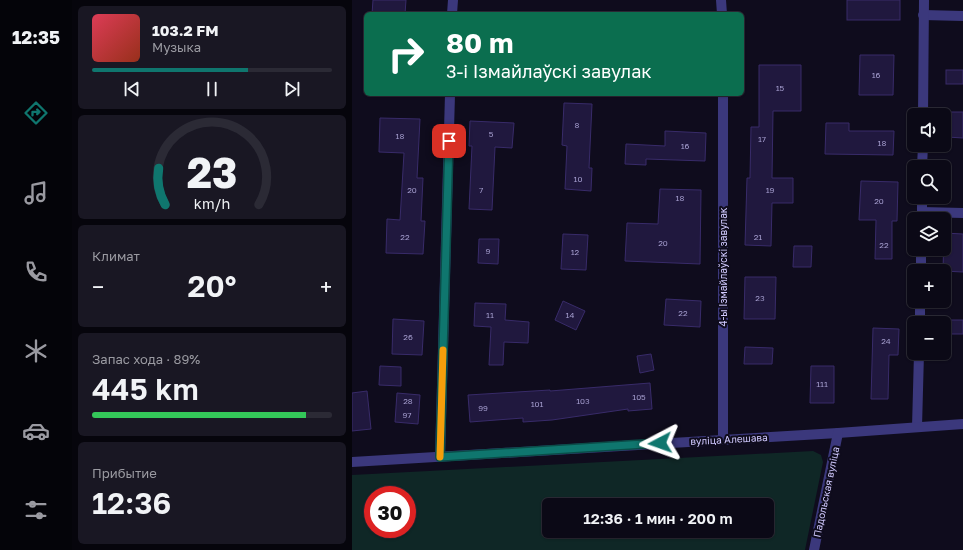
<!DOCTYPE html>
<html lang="ru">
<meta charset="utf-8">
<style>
:root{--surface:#0b0916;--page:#191723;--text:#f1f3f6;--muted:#9a9aa1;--line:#2b2a35;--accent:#0f766e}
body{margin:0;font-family:"Golos Text",sans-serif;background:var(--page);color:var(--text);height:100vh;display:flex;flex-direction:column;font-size:15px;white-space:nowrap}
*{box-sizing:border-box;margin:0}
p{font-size:13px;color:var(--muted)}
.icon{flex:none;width:22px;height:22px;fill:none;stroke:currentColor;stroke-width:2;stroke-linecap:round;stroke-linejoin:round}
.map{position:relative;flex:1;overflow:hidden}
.panel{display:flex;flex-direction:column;gap:6px;padding:6px;background:#06050c;width:280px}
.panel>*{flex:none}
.top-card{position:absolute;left:12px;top:12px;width:380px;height:84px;border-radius:6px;box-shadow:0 1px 3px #0004,0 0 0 1px var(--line);background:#0b6e4f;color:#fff;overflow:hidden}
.controls{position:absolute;left:555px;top:108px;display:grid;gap:8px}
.controls a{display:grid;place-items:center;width:44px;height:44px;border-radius:6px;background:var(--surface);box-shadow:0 1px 3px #0004,0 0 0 1px var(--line);font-size:20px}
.speed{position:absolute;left:12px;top:486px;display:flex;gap:8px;font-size:20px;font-weight:700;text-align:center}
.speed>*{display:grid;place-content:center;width:52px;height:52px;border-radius:50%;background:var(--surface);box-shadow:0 1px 3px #0004,0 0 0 1px var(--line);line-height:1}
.speed .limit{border:6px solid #d22;background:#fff;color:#111}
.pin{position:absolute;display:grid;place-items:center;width:34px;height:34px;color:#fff;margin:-17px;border-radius:8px;box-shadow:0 2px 6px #0006}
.me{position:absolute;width:44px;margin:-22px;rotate:266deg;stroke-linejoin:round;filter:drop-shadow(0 0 3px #0008)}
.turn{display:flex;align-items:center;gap:14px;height:84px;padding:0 16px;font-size:18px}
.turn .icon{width:52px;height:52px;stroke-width:2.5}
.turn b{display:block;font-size:28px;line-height:34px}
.big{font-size:30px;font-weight:600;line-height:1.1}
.panel .widget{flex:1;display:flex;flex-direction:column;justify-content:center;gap:6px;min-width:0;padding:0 14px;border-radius:6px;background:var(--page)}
.panel .dial{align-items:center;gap:0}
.dial svg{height:104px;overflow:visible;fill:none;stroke:var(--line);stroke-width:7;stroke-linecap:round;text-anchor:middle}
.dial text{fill:var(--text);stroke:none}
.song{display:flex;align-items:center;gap:12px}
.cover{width:48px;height:48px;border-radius:6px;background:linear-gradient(135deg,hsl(350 70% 55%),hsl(10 70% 35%))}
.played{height:4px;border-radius:2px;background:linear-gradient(90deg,var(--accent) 65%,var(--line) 65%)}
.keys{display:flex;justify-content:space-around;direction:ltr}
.heat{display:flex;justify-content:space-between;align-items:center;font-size:22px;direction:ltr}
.charge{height:6px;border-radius:3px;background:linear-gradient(90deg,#34c759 89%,var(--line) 0)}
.trip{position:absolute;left:190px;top:498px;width:232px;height:40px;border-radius:6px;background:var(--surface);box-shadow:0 1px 3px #0004,0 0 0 1px var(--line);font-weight:600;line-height:40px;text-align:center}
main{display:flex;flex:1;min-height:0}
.tabs{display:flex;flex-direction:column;width:72px;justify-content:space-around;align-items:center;background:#040409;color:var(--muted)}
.tabs .icon{width:28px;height:28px}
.tabs .active{color:var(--accent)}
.tabs b{font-size:18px;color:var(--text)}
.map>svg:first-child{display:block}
</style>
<main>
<nav class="tabs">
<b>12:35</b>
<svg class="icon active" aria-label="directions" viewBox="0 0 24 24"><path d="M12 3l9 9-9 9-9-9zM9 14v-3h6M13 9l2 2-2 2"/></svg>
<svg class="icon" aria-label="music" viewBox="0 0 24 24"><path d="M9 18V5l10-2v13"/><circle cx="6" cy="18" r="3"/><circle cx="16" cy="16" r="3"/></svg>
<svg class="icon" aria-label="phone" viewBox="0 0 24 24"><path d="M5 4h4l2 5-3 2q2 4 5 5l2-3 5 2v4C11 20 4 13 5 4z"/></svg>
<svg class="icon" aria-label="climate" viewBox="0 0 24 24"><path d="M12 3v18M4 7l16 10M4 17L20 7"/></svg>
<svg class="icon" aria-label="car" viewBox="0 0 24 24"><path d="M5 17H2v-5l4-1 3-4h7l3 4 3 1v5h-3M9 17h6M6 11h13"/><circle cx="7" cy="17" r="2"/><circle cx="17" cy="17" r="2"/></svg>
<svg class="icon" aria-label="filters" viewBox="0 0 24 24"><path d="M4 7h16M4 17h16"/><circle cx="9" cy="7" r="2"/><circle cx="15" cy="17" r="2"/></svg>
</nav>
<section class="panel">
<div class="widget">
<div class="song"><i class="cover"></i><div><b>103.2 FM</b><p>Музыка</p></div></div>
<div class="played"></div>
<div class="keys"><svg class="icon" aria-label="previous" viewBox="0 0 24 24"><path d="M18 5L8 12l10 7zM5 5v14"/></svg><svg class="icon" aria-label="pause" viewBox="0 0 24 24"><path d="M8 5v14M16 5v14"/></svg><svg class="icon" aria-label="next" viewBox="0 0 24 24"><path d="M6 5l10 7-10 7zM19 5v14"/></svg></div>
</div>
<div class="widget dial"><svg viewBox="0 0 100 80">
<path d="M14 69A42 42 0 1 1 86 69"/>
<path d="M14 69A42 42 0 0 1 9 41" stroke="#0f766e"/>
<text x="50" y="56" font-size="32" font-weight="700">23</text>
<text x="50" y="72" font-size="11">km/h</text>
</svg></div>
<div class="widget"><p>Климат</p>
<div class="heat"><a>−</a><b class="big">20°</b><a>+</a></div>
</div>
<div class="widget"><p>Запас хода · 89%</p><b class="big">445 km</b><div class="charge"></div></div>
<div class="widget"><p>Прибытие</p><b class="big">12:36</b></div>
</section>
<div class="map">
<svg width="611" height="550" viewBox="0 0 611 550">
<rect width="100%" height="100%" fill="#0f0c1d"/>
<path fill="#0f2726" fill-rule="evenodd" d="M461,451L469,455L471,462L453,550H0V475ZM21,495H55V529H21ZM197,505H415V531H197Z"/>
<g fill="#20183e" stroke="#382b69">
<polygon points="21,0 54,0 53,14 20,14"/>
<rect x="495" y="0" width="53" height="20"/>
<polygon points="508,55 542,55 541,95 507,95"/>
<polygon points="407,65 449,65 449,111 421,111 420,178 441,178 441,203 420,203 419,246 393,245 395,178 398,178 399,127 407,127"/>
<rect x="594" y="70" width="17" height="14"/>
<polygon points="212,103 240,104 237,168 240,168 239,191 213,189 215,146 210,145"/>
<polygon points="595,112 611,112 611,138 595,137"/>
<polygon points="28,118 68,119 65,178 71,178 69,221 73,221 71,254 34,253 35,219 48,220 52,153 27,152"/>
<polygon points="118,121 162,123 160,148 143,147 140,210 117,209 120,146 117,146"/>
<polygon points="474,123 497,123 497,131 542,131 541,155 473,154"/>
<polygon points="313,131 354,133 353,161 294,159 294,165 273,164 274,144 313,146"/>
<polygon points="509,181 546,182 545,221 540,221 540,259 523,259 524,220 507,220"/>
<polygon points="308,189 349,190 348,264 273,261 275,223 306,224"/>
<polygon points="592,233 611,234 611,272 591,271"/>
<polygon points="211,234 236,235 234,270 209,269"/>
<polygon points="127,239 147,239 146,264 126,263"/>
<polygon points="442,246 460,246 459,267 441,267"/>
<polygon points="393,277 424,277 423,319 392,319"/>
<polygon points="314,299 349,301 348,327 312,325"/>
<polygon points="211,301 233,311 224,330 203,320"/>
<polygon points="123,303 154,304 153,320 177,322 176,343 152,342 151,365 137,365 139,327 122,326"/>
<polygon points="41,319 72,321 70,355 40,354"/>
<polygon points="597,320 611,320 611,334 596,334"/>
<polygon points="521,328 547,329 546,355 537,355 536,399 519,399"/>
<polygon points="393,347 421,348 420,364 392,364"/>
<polygon points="299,354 302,370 288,373 285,356"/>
<polygon points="28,366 49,367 49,386 27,385"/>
<polygon points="459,366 482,366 482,403 458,403"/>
<polygon points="298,383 300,409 276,411 276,409 200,420 171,422 171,418 118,422 116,395 198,390 198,391"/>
<polygon points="15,391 19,429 0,431 0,393"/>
<polygon points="45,393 68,395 66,424 43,422"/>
</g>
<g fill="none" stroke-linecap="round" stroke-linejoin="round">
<g stroke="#3b387c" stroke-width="10">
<polyline points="369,0 370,14"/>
<polyline points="100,14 101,0"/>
<polyline points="571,15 611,16"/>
<polyline points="571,115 572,0"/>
<polyline points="570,167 571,145"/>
<polyline points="570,212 611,213"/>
<polyline points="570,219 570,197"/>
<polyline points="569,271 569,249"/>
<polyline points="568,323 568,301"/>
<polyline points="565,427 567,353"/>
<polyline points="371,439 371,94"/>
<polyline points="88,457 98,94"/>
<polyline points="0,462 486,433 611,424"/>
<polyline points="462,550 486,433"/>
</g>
</g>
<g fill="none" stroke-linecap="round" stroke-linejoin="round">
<g stroke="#0a4d48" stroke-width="10">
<polyline id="route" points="97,141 88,457 308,443"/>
</g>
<use href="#route" stroke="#0f766e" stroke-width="7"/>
<polyline stroke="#f59e0b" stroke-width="7" points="88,457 91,350"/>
</g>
<g text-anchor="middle" stroke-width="4" stroke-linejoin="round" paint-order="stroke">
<g font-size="8" fill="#a49dce">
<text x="524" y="78">16</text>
<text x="428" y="91">15</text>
<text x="225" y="128">8</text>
<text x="139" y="137">5</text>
<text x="48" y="139">18</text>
<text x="410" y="142">17</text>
<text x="530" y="146">18</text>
<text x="333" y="149">16</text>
<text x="226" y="182">10</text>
<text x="60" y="193">20</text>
<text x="129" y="193">7</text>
<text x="418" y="193">19</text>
<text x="328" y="201">18</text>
<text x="527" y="204">20</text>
<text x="53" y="240">22</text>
<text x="406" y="240">21</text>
<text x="311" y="246">20</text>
<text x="532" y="248">22</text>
<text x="136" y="254">9</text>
<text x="223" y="255">12</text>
<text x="408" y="301">23</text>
<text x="331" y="316">22</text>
<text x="138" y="318">11</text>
<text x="218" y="318">14</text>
<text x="56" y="340">26</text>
<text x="534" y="344">24</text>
<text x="470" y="387">111</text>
<text x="287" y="400">105</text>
<text x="56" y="404">28</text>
<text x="231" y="404">103</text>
<text x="185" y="407">101</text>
<text x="131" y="411">99</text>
<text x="55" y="418">97</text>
</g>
<g font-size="10" fill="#d0c9fe" stroke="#0f0c1d">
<text transform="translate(371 267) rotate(-90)" y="4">4-ы Ізмайлаўскі завулак</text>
<text transform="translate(377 439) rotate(-3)" y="4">вуліца Алешава</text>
<text transform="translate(474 492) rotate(-78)" y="4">Падольская вуліца</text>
</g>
</g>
</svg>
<div class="controls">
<a><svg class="icon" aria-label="sound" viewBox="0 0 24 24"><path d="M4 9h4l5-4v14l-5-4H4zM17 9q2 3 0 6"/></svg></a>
<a><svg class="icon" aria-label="search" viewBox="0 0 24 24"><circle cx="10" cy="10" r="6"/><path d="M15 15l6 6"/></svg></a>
<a><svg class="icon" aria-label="layers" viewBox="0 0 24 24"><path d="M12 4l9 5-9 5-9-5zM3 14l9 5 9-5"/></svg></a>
<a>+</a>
<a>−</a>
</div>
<div class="speed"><div class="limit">30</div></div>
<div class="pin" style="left:97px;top:141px;background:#d93025"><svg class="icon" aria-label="arrive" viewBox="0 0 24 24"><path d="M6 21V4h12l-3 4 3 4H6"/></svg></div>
<svg class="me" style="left:308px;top:443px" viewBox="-20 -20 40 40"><path d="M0-17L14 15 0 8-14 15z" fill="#0f766e" stroke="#fff" stroke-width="4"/></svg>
<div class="trip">12:36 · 1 мин · 200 m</div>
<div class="top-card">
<div class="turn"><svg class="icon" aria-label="right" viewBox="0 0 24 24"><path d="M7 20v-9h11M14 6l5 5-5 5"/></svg><div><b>80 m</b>3-і Ізмайлаўскі завулак</div></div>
</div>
</div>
</main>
